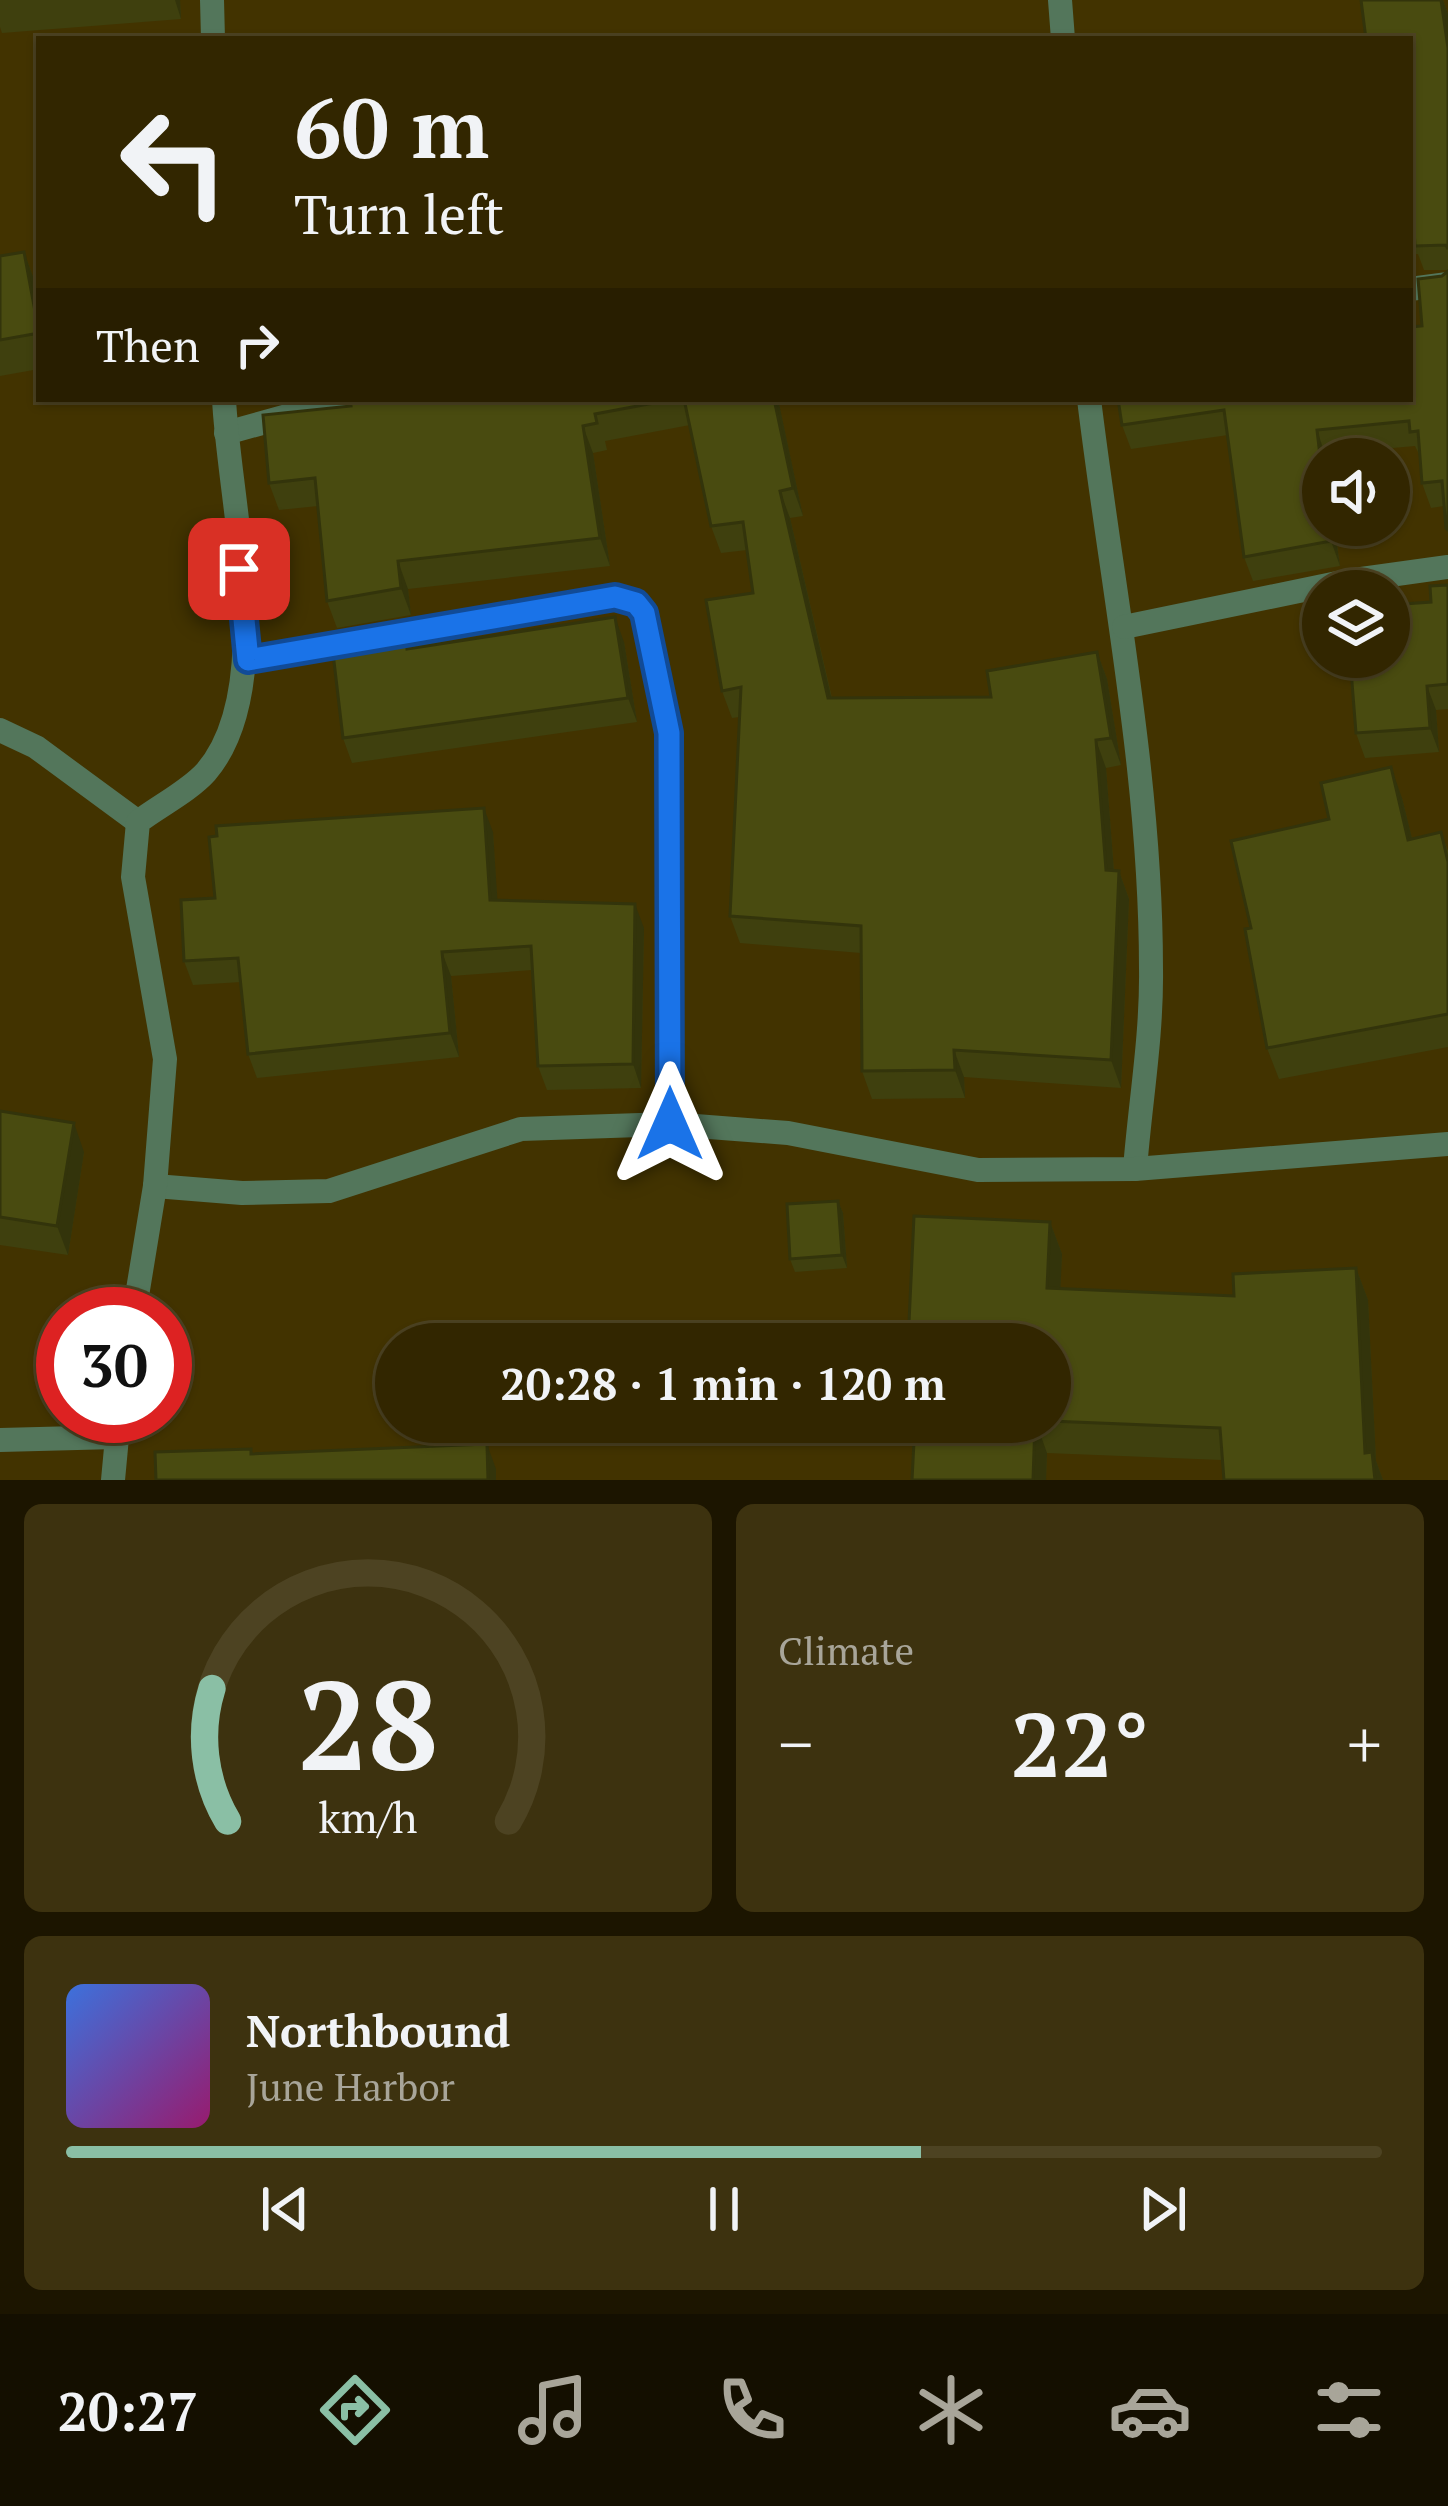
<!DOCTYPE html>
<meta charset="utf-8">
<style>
:root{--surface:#322600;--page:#3d320f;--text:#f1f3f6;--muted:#a8a599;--line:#4d4322;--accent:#8abfa5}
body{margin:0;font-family:"PT Serif",serif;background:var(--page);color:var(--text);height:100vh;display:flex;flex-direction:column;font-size:45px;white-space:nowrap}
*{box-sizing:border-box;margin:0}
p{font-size:39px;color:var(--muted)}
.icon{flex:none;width:66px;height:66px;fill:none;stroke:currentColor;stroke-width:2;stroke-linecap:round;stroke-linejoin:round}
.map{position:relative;height:1480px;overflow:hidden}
.panel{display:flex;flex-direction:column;gap:24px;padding:24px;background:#1c1500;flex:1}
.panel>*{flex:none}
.top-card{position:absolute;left:36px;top:36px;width:1377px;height:366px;border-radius:0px;box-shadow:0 3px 9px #0004,0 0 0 3px var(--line);background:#322600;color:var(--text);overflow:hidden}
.tools{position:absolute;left:1302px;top:438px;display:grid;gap:24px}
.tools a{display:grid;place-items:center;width:108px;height:108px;border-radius:50%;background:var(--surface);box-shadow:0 3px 9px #0004,0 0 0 3px var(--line);font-size:60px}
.speed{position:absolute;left:36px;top:1287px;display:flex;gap:24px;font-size:60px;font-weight:700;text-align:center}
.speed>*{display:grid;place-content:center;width:156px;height:156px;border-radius:50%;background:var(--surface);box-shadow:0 3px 9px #0004,0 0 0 3px var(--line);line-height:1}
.speed .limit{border:18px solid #d22;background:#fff;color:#111}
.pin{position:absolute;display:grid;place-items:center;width:102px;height:102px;color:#fff;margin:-51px;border-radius:24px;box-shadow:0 6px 18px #0006}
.me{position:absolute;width:132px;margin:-66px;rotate:0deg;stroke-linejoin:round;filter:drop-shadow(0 0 9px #0008)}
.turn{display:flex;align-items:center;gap:42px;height:252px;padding:0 60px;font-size:54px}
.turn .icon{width:156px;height:156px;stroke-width:2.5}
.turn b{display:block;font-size:84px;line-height:102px}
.then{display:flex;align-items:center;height:114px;padding:0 60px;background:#0003;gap:24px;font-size:45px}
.big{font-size:90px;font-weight:600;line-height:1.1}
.panel .widget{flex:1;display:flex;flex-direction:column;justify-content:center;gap:18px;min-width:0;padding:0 42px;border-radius:18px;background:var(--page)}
.panel .dial{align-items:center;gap:0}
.dial svg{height:312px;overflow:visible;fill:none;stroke:var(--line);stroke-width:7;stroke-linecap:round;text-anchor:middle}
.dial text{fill:var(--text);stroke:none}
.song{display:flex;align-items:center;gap:36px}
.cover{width:144px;height:144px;border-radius:18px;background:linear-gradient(135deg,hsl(220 70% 55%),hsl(320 70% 35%))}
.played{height:12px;border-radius:6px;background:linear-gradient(90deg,var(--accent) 65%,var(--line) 65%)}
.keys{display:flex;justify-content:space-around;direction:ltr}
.heat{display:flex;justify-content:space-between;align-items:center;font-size:66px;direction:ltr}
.panel .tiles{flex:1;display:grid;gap:24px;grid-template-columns:1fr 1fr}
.widget:last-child{grid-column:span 2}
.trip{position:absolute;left:375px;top:1323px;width:696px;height:120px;border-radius:60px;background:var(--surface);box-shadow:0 3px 9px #0004,0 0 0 3px var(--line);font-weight:600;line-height:120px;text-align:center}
.tab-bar{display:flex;height:192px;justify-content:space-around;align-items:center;background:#140f00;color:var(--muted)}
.tab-bar .icon{width:84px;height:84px}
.tab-bar .selected{color:var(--accent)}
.tab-bar b{font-size:54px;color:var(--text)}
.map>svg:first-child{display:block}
</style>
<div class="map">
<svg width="1448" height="1480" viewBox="0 0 1448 1480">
<rect width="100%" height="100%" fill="#423300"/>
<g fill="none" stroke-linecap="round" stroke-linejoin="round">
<polyline stroke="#53765b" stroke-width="24" points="226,433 348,399"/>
<g stroke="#53765b" stroke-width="24">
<polyline points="212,0 213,39"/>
<polyline points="1060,0 1063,39"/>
<polyline points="1410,289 1448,284"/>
<path d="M1089,399C1112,589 1151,777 1151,969C1152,1036 1140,1104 1135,1169"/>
<polyline points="1124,627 1347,581 1448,567"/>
<polyline points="248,660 615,597 636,603 644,613 669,733 670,1124"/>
<polyline points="0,730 36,747 138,822"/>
<polyline points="155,1186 242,1193 329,1191 521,1129 670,1124 788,1133 978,1170 1135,1169 1448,1144"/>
<path d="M134,1314L155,1186L165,1059L133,877L138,822C159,806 189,791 206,772C278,688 229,504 224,399"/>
<polyline points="0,1440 116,1437"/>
<polyline points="113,1480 119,1416"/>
</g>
</g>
<g fill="#3f400e">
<polygon points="0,0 180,0 181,19 2,33 0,27"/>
<polygon points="1361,0 1443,0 1448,14 1448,270 1424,270 1418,254 1410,254 1410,39"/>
<polygon points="24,252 36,285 39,301 39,369 0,376 0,256"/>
<polygon points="1448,271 1448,534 1444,506 1431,508 1422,483 1420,456 1415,446 1325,454 1340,566 1253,581 1244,557 1228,435 1131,449 1122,425 1422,326 1442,276"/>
<polygon points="350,399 784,399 778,400 803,516 790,518 832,698 991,697 1097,652 1107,679 1121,765 1106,768 1114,871 1119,871 1129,899 1121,1088 964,1077 965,1098 872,1099 862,1071 861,953 740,943 730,916 739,717 732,718 722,691 753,593 747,550 721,553 711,526 690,425 605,441 607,450 593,453 610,566 408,589 411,615 337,628 327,601 318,506 279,510 269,483 351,406"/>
<polygon points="1448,585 1448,709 1436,710 1439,752 1365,758 1356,733 1431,602"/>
<polygon points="405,624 414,648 624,642 637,722 352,763 343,738"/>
<polygon points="1402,798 1412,839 1441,832 1448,851 1448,1047 1279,1079 1267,1048 1251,928 1329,819"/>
<polygon points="493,832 497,901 644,928 641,1088 547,1090 538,1066 532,970 451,976 459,1057 257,1078 248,1054 241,982 193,985 184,961 215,898"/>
<polygon points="0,1111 84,1152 68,1255 0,1245"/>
<polygon points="838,1201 843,1213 847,1268 795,1272 790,1259"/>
<polygon points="1050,1222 1062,1254 1060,1289 1234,1296 1356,1268 1368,1300 1376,1461 1383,1480 1224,1480 1222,1460 1047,1453 1046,1480 912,1480 915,1422 1050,1422"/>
</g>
<g fill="#33340b">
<polygon points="175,0 180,0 181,19"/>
<polygon points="1438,0 1443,0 1448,14 1448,48"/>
<polygon points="24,252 36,285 39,301 39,335"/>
<polygon points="774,399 778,399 803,516 793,488"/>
<polygon points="583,426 593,453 610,566 600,538"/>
<polygon points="1317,430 1325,454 1326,459 1323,459 1323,481"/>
<polygon points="780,491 790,518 838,726 828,698"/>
<polygon points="1329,525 1334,525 1340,566 1331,541"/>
<polygon points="398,561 408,589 411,615 401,588"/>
<polygon points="615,617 624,642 637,722 628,698"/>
<polygon points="405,624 414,648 407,649"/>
<polygon points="1097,652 1107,679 1121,765 1111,738"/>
<polygon points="1427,686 1436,710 1439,752 1430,728"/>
<polygon points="1096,740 1106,768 1116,898 1106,870"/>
<polygon points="1391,767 1402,798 1420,871 1408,840"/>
<polygon points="484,808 493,832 499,924 490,900"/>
<polygon points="1119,871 1129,899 1121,1088 1111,1060"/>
<polygon points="635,904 644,928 641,1088 633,1064"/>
<polygon points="442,952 451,976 459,1057 450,1033"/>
<polygon points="954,1050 964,1077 965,1098 955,1070"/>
<polygon points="74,1123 84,1152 68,1255 57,1226"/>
<polygon points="838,1201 843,1213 847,1268 842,1255"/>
<polygon points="1050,1222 1062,1254 1059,1320 1047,1288"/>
<polygon points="1356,1268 1368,1300 1376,1461 1383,1480 1375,1480 1365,1453"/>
<polygon points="1036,1422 1047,1453 1046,1480 1033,1480"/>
<polygon points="487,1444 496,1469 496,1480 488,1480"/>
</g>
<g fill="#494b10" stroke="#33340b" stroke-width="3">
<polygon points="1361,0 1441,0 1448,48 1448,249 1446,245 1415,246 1414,230 1410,230 1410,39 1366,39"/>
<polygon points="24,252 39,333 0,340 0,256"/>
<polygon points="1448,271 1448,530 1446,528 1442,481 1422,483 1418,431 1410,432 1409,421 1317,430 1323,481 1323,525 1329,525 1331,541 1244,557 1224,410 1122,425 1118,399 1410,399 1410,327 1422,326 1418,279 1442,276"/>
<polygon points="350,399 675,399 595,414 597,423 583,426 600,538 398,561 401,588 327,601 315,478 269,483 263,415 351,406"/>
<polygon points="684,399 774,399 793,488 780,491 828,698 991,697 987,671 1097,652 1111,738 1096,740 1106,870 1119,871 1111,1060 954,1050 955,1070 862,1071 861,926 730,916 741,687 722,691 706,600 753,593 743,522 711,526"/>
<polygon points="1448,585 1448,684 1427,686 1430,728 1356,733 1350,657 1389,657 1389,605 1431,602 1430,586"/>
<polygon points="615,617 628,698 343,738 331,636 405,624 407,649"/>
<polygon points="1391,767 1408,840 1441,832 1448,862 1448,1014 1267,1048 1245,929 1251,928 1231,841 1329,819 1321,783"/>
<polygon points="484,808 490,900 635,904 633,1064 538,1066 531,946 442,952 450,1033 248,1054 238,958 184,961 181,900 215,898 209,837 217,836 216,826"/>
<polygon points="0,1111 74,1123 57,1226 0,1217"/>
<polygon points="838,1201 842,1255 790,1259 787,1204"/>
<polygon points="914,1216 1050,1222 1047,1288 1234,1296 1233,1274 1356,1268 1365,1453 1372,1452 1375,1480 1224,1480 1220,1428 1050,1421 1050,1344 908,1344"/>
<polygon points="915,1422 1035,1422 1033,1480 912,1480"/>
<polygon points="487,1444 488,1480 156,1480 155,1452 251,1449 251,1454"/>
</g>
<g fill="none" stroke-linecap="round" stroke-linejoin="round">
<g stroke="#114b97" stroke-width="30">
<polyline id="route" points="239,569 248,660 615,597 636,603 644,613 669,733 670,1124"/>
</g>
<use href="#route" stroke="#1a73e8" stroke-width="21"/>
</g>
</svg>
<div class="tools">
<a><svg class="icon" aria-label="sound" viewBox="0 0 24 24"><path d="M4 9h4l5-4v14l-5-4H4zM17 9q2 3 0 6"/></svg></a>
<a><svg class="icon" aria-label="layers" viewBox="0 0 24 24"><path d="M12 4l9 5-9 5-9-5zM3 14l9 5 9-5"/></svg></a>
</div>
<div class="speed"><div class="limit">30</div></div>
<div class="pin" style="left:239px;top:569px;background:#d93025"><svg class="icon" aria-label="arrive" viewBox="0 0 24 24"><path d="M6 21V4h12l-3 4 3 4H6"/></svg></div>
<svg class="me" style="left:670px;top:1124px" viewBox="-20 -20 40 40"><path d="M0-17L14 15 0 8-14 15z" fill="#1a73e8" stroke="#fff" stroke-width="4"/></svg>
<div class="trip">20:28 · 1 min · 120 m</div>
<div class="top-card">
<div class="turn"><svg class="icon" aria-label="left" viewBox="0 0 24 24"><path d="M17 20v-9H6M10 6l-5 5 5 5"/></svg><div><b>60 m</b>Turn left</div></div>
<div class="then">Then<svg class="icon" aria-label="right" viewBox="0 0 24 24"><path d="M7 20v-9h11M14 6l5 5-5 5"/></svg></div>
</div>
</div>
<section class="panel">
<div class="tiles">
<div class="widget dial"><svg viewBox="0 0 100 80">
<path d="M14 69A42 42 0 1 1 86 69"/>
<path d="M14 69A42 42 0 0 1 10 35" stroke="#8abfa5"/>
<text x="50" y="56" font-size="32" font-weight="700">28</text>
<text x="50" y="72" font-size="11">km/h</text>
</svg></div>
<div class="widget"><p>Climate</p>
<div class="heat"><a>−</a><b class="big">22°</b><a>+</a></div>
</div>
<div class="widget">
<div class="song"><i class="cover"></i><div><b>Northbound</b><p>June Harbor</p></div></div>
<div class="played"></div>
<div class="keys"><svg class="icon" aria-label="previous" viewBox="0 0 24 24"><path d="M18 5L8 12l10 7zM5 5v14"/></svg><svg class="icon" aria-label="pause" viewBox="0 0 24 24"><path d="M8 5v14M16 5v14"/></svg><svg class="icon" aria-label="next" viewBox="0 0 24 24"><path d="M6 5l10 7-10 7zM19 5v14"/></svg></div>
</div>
</div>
</section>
<nav class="tab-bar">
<b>20:27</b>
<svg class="icon selected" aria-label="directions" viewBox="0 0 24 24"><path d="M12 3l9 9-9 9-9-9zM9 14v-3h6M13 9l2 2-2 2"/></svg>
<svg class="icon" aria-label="music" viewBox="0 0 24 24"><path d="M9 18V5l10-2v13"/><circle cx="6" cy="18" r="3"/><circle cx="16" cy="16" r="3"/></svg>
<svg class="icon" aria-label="phone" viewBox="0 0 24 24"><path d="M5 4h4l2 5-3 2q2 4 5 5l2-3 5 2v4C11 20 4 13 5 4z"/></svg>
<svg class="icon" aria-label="climate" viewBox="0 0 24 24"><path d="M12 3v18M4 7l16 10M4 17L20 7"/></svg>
<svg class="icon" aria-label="car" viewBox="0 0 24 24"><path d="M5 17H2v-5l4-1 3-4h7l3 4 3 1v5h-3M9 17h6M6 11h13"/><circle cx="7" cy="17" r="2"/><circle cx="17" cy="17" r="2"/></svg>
<svg class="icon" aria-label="filters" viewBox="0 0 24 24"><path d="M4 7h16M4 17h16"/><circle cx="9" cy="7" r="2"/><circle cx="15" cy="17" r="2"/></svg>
</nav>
